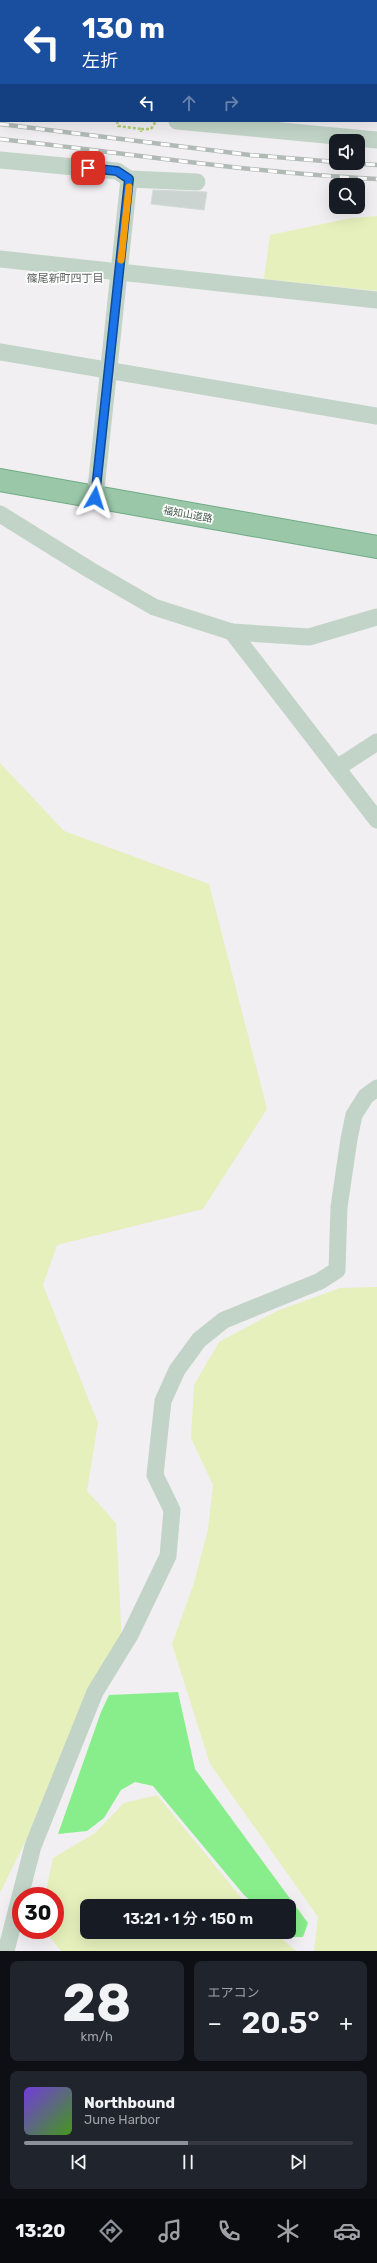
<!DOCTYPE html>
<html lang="ja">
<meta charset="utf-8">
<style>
:root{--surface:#171b24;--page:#20242c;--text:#f1f3f6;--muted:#9ea1a6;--line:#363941;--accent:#8c9099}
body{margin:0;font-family:Rubik,"Noto Sans JP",sans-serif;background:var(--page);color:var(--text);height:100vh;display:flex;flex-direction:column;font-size:15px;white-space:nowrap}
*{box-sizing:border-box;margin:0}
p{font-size:13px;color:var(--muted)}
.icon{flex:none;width:22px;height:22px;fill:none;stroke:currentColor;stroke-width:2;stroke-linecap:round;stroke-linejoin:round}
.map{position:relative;height:1951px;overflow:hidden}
.side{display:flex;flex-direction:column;gap:10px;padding:10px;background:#0d0f14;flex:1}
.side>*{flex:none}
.hud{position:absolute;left:0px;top:0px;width:377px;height:122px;box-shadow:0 4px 16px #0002;background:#1a4fa0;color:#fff;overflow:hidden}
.fabs{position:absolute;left:329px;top:134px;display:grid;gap:8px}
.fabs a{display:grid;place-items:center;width:36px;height:36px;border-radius:8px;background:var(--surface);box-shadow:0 4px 16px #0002;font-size:20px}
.speed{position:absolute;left:12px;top:1887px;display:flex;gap:8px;font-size:20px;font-weight:700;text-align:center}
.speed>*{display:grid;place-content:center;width:52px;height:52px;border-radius:50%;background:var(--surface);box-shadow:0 4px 16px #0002;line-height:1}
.speed .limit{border:6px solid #d22;background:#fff;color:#111}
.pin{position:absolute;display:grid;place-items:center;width:34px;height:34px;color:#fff;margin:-17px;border-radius:8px;box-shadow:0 2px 6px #0006}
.me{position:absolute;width:44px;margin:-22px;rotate:6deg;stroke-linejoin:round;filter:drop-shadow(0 0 3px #0008)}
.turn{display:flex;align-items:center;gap:14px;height:84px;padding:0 16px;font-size:18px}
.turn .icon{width:52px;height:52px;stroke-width:2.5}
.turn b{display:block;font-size:28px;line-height:34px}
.lanes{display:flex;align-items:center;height:38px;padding:0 16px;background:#0003;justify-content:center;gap:20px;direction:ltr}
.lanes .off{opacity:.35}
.big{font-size:30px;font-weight:600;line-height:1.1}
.side .tile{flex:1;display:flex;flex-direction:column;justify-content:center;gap:6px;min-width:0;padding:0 14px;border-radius:8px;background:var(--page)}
.side .dial{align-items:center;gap:0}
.dial b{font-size:52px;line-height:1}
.song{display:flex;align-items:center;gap:12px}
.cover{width:48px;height:48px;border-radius:6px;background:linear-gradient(135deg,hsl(260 70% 55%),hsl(100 70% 35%))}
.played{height:4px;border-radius:2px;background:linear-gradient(90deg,var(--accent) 50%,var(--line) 50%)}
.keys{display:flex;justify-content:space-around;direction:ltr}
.heat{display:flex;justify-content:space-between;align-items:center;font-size:22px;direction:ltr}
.side .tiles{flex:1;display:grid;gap:10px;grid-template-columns:1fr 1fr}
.tile:last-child{grid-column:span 2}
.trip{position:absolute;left:80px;top:1899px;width:216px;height:40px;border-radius:8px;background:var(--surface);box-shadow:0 4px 16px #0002;font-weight:600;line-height:40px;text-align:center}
.tabs{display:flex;height:64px;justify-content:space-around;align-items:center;background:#090b0e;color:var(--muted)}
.tabs .icon{width:28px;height:28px}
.tabs .on{color:var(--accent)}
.tabs b{font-size:18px;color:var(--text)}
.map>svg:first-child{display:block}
</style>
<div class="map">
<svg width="377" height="1951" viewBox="0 0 377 1951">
<rect width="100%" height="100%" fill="#f1eff2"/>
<g fill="#e5f0bc">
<polygon points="0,0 23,1 1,1 1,97"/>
<polygon points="377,216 377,291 264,279 270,235 351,218"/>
<polygon points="0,763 64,831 209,884 267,1109 203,1209 57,1245 43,1285 98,1423 87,1491 116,1523 122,1644 0,1893"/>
<polygon points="377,1287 377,1951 314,1951 318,1917 210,1764 172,1644 193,1586 208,1530 213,1485 191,1438 194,1385 219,1342 277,1311 340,1288"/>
<polygon points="157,1795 248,1906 87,1906 87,1932 274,1932 296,1951 61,1951 44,1930 55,1930 55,1896 45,1896 53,1858 95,1833 124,1803"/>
</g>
<polygon fill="#88ee8b" points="178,1692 195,1769 308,1923 303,1937 292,1937 286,1932 289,1932 289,1906 256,1906 244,1895 153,1786 135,1782 121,1790 104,1818 87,1831 58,1834 101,1712 109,1695"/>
<polygon fill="#cbd4d0" stroke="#d3dbd7" points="153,190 207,192 204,210 151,204"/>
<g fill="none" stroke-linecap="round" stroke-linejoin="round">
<g stroke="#70ab85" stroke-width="24">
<polyline id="trunk" points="0,480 377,547"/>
</g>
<g stroke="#b1cf73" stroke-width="2.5" stroke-dasharray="3 2" stroke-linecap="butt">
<polyline points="117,121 118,126 141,129 141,132"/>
<polyline points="141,129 151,129 156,121"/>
</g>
<g stroke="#c2d4c7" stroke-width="17">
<polyline points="75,0 86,1"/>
<polyline points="149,1 150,0"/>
<polyline points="376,28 377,28"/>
<polyline points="0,105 1,105"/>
<polyline points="177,121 377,140"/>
<polyline points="0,160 117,171 129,179 95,498"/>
<polyline points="129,179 197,182"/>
<polyline points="0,259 377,300"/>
<polyline points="0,352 377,416"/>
<polyline points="0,514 90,570 154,607 232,632 309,637 377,617"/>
<polyline points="232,632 377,820"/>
<polyline points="337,768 377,742"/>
<polyline points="6,1951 33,1846 95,1692 130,1635 168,1556 172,1510 155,1475 163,1401 177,1370 199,1340 224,1320 320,1281 337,1270 339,1207 349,1139 354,1115 366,1096 377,1088"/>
</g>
<use href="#trunk" stroke="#9ac7a8" stroke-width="22"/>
<g stroke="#b1bab5" stroke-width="4.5">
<g id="rail">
<polyline points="0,124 250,155 336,162"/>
<path d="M0,139C126,153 251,173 377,179"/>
<polyline points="348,163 377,165"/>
</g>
</g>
<use href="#rail" stroke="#fff" stroke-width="3" stroke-dasharray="9" stroke-linecap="butt"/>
</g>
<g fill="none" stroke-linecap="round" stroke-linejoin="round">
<g stroke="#114b97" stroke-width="10">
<polyline id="route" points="88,168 117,171 129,179 95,498"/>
</g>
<use href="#route" stroke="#1a73e8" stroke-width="7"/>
<polyline stroke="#f59e0b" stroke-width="7" points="121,260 129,187"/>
</g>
<g text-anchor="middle" stroke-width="3.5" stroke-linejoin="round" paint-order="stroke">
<g font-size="10" fill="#465d4d" stroke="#fff">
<text transform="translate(188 514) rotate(10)" y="4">福知山道路</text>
</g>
<g font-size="11" fill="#5b645f" stroke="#fff">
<text x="65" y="282">篠尾新町四丁目</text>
</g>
</g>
</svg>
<div class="fabs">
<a><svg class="icon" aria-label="sound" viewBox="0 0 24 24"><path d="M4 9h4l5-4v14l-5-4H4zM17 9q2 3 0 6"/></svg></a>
<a><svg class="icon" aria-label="search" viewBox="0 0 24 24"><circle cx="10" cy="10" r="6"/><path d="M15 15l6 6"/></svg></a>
</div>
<div class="speed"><div class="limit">30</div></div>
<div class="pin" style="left:88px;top:168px;background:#d93025"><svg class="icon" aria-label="arrive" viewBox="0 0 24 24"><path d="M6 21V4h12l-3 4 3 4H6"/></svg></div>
<svg class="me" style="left:95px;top:498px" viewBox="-20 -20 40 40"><path d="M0-17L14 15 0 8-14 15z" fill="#1a73e8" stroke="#fff" stroke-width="4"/></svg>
<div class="trip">13:21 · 1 分 · 150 m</div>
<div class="hud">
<div class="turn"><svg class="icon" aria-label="left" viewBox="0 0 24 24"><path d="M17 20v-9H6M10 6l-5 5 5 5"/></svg><div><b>130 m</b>左折</div></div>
<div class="lanes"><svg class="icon" aria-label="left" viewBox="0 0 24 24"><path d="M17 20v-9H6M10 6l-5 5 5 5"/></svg><svg class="icon off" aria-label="ahead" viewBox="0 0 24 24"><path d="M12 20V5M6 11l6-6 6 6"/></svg><svg class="icon off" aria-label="right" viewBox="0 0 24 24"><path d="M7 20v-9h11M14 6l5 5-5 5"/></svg></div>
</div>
</div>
<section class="side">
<div class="tiles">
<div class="tile dial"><b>28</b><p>km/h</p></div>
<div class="tile"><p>エアコン</p>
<div class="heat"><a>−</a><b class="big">20.5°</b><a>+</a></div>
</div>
<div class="tile">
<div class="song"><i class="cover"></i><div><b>Northbound</b><p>June Harbor</p></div></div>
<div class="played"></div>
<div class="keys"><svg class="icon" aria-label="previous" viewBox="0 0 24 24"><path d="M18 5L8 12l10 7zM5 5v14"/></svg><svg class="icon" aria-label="pause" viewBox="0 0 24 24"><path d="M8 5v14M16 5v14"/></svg><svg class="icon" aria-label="next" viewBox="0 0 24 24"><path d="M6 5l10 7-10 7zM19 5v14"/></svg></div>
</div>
</div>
</section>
<nav class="tabs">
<b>13:20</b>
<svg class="icon on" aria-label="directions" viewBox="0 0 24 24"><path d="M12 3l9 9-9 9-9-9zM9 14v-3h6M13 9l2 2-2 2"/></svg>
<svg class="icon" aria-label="music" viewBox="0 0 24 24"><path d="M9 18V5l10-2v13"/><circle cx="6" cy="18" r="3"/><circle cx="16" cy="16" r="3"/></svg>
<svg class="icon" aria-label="phone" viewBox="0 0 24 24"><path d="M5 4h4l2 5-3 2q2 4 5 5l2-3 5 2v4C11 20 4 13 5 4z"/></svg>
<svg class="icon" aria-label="climate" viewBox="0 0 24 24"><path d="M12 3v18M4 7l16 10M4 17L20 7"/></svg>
<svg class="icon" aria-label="car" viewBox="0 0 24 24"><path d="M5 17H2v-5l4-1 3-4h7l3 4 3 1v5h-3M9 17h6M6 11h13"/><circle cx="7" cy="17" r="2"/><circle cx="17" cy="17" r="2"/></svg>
</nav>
